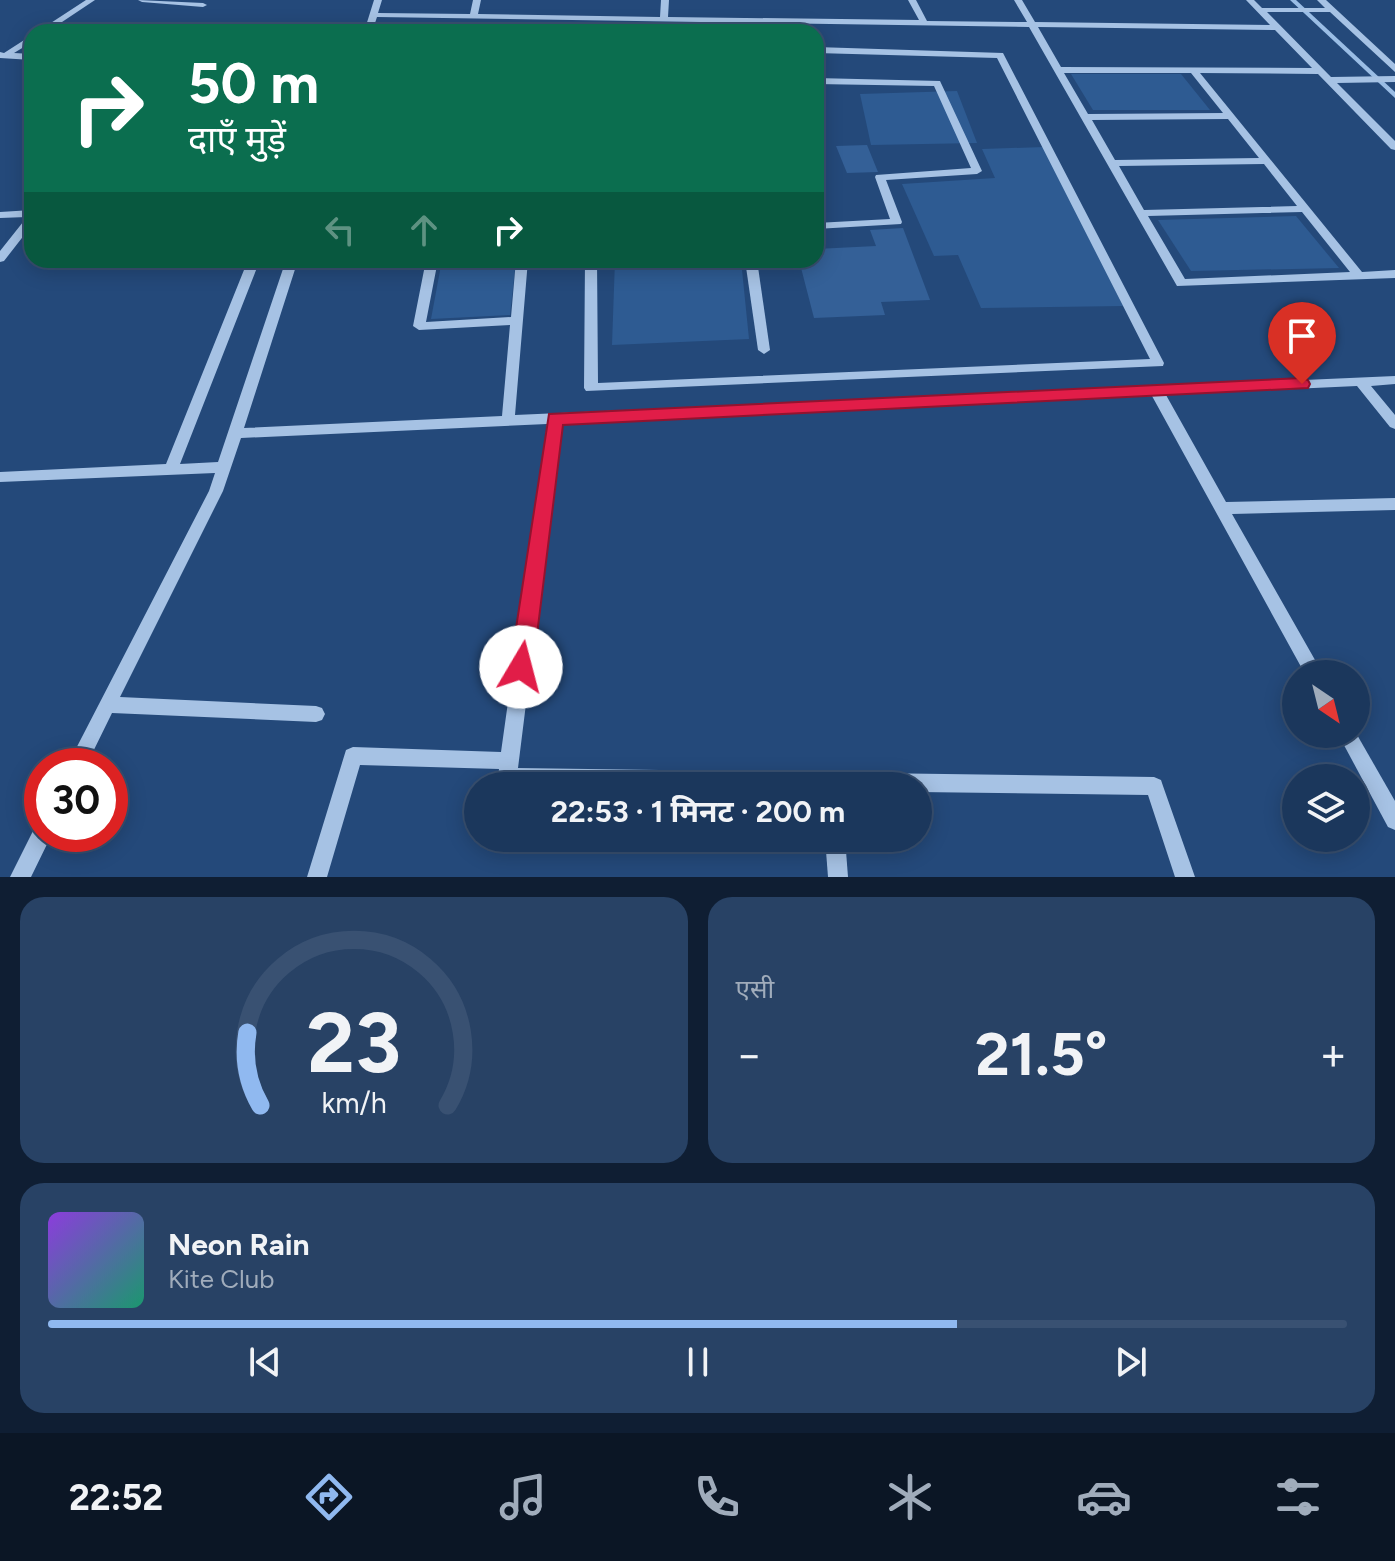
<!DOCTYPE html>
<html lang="hi">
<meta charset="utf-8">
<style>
:root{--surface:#1b375c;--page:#284265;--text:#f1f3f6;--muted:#a0acbb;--line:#395172;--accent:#90b9f0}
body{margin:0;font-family:Figtree,"Noto Sans Devanagari",sans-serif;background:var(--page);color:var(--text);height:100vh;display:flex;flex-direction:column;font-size:30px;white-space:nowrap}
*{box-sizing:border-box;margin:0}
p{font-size:26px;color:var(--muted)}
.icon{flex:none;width:44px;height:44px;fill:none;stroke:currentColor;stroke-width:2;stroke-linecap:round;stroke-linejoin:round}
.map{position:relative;height:877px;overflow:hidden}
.details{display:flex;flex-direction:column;gap:20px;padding:20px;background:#0f1e33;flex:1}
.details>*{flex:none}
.banner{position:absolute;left:24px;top:24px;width:800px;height:244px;border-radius:24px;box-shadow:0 4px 20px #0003,0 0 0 2px var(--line);background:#0b6e4f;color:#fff;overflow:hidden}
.needle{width:52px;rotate:145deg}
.controls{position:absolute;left:1282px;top:660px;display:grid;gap:16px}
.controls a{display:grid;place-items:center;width:88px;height:88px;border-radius:50%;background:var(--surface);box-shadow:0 4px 20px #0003,0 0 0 2px var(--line);font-size:40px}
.speed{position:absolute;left:24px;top:748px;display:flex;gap:16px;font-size:40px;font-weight:700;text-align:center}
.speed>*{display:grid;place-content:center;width:104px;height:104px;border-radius:50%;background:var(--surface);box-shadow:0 4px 20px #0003,0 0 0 2px var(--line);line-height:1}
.speed .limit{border:12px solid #d22;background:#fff;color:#111}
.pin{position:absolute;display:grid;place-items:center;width:68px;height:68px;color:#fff;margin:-82px -34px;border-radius:50% 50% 50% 0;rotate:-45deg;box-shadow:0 0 8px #0007}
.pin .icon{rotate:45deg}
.me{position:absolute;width:88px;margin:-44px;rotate:8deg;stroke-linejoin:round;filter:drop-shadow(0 0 6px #0008)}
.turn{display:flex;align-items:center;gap:28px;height:168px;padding:0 32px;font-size:36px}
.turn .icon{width:104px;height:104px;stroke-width:2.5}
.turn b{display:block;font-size:56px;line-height:68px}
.lanes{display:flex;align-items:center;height:76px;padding:0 32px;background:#0003;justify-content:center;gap:40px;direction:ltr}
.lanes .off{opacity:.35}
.big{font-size:60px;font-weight:700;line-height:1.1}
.details .tile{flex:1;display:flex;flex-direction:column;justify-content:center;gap:12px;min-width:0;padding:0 28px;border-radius:24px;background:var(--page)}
.details .dial{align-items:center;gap:0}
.dial svg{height:208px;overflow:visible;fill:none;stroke:var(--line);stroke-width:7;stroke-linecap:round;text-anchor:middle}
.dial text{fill:var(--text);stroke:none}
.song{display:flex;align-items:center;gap:24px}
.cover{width:96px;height:96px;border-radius:12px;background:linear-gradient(135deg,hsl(270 70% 55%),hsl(160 70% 35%))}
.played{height:8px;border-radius:4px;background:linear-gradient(90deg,var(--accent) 70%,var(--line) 70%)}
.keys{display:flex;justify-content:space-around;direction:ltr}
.heat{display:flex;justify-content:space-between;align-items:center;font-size:44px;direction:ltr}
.details .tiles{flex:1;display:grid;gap:20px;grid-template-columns:1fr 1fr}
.tile:last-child{grid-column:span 2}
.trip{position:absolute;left:464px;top:772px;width:468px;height:80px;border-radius:40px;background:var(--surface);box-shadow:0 4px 20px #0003,0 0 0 2px var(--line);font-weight:700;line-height:80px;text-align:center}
.dock{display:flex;height:128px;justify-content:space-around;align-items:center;background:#0b1625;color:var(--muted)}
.dock .icon{width:56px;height:56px}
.dock .current{color:var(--accent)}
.dock b{font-size:36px;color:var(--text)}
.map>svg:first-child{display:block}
</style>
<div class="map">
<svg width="1395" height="877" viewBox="0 0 1395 877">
<rect width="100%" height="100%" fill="#24497a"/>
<g fill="#2e5b92">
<polygon points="1071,74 1181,74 1210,110 1093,110"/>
<polygon points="957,91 977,143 871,145 860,94"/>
<polygon points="1044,147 1123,306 981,308 958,255 934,256 902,184 995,178 982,149"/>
<polygon points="1296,216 1339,268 1191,271 1158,220"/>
<polygon points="442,260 516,260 510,315 431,319"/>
<polygon points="615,260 741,260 749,339 612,345"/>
</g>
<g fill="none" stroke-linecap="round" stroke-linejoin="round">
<polygon fill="#9abde5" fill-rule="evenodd" points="1290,0 1296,0 1395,92 1395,98"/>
</g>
<g fill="#346097">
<polygon points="867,145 878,172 847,173 836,146"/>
<polygon points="903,228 930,300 881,302 885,315 814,318 799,260 816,260 816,249 876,246 870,230"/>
</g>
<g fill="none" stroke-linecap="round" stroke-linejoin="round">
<g fill="#a6c2e4" fill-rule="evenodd">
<polygon points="86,0 95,0 47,32 37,32"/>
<polygon points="138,0 203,3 207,5 203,7 142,2"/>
<path d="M374,0H382L378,13L470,14L473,0H481L478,14L660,17L661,0H669L668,17L919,20L908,0H916L927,21L1027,22L1014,0H1022L1035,22L1270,25L1246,0H1254L1262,8H1325L1317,0H1326L1395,64V72L1330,12H1267L1331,77L1395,76V82L1337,83L1395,141V150L1391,149L1318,74L1200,73L1362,272L1395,270V278L1177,286L1029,27L377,17L372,32H364ZM1038,27L1275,30L1312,68L1061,67ZM1064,73H1191L1223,113L1088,114ZM1228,119L1259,158L1115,160L1092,120ZM1264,164L1297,206L1144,210L1119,166ZM1302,212L1350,272L1185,279L1148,216Z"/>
<polygon points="32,35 32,42 14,53 32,54 32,60 0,58 0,52 4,53"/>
<polygon points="816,47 1003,53 1164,363 1163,366 586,391 584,388 585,260 597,260 598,383 1150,359 997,58 816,53"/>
<polygon points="816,78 940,81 982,171 977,174 886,180 902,222 901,224 816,229 816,223 890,219 875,177 876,175 971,168 934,86 816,84"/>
<polygon points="32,210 32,225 4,261 0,262 0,251 27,217 0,218 0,212"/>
<polygon points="248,260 260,260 180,464 218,462 286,260 298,260 244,428 502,416 510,325 419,330 413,326 426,260 438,260 426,322 511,317 516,260 528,260 515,415 1395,376 1395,384 1371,386 1395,415 1395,429 1390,427 1357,386 1166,395 1226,502 1395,498 1395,510 1232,514 1323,674 1305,674 1152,396 561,423 518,768 1154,777 1161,780 1163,786 1195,877 1175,877 1148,795 918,792 918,786 507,786 500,783 498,777 499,769 360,765 327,877 307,877 346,750 353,747 501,752 547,424 241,438 223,491 120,697 316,706 322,708 325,714 322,720 316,722 112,713 86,766 67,766 209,491 215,473 0,482 0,472 166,464"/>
<polygon points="745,260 757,260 770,350 764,354 758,350"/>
<polygon points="1356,733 1395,801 1395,830 1388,827 1338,734"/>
<polygon points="42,824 42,834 52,834 31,877 10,877 35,827"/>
<polygon points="825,838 845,838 848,877 828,877"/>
</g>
</g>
<polygon fill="#e11d48" stroke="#92132f" stroke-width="2" points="1302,378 1308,380 1310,384 1308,388 563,425 533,667 529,674 521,677 513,674 510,667 549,414"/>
</svg>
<div class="controls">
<a><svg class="needle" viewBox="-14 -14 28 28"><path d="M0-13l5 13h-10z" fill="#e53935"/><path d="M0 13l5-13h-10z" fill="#a0acbb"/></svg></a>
<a><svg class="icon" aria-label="layers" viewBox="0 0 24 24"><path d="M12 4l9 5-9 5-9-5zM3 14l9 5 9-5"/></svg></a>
</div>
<div class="speed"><div class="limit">30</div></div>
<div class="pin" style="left:1302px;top:384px;background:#d93025"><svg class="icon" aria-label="arrive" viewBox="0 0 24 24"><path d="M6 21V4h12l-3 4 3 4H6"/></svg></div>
<svg class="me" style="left:521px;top:667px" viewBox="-20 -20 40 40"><circle r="19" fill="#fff"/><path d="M0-13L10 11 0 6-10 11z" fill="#e11d48"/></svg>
<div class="trip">22:53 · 1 मिनट · 200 m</div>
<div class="banner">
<div class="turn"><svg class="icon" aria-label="right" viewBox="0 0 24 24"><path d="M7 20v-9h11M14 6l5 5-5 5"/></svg><div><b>50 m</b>दाएँ मुड़ें</div></div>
<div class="lanes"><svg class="icon off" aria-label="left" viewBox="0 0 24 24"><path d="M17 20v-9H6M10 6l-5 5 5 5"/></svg><svg class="icon off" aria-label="ahead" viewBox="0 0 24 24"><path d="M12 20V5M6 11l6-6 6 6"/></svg><svg class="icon" aria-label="right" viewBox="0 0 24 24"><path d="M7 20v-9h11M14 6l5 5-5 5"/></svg></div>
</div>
</div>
<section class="details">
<div class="tiles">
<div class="tile dial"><svg viewBox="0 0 100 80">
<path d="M14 69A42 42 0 1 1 86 69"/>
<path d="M14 69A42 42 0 0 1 9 41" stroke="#90b9f0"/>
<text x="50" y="56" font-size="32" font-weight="700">23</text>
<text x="50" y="72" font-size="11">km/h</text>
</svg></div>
<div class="tile"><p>एसी</p>
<div class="heat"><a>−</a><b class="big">21.5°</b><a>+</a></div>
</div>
<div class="tile">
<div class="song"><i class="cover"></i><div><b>Neon Rain</b><p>Kite Club</p></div></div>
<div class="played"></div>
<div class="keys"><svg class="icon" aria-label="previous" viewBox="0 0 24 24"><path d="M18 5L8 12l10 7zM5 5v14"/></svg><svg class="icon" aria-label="pause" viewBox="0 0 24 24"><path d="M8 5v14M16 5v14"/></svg><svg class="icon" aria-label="next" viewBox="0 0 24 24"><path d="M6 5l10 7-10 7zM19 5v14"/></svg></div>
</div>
</div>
</section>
<nav class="dock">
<b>22:52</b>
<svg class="icon current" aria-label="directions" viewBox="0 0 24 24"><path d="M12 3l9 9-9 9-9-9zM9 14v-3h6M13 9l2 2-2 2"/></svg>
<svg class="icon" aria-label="music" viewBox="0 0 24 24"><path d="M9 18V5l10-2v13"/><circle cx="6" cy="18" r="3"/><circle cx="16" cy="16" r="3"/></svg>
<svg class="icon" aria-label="phone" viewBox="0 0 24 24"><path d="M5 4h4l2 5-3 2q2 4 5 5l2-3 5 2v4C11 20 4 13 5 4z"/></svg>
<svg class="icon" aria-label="climate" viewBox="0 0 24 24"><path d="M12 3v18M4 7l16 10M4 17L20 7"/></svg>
<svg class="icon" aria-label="car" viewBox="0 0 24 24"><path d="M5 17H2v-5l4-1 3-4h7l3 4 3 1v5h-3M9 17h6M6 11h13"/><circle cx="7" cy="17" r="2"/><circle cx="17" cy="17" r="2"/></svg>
<svg class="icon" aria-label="filters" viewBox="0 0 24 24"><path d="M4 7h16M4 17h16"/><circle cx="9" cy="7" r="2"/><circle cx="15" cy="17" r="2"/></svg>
</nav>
